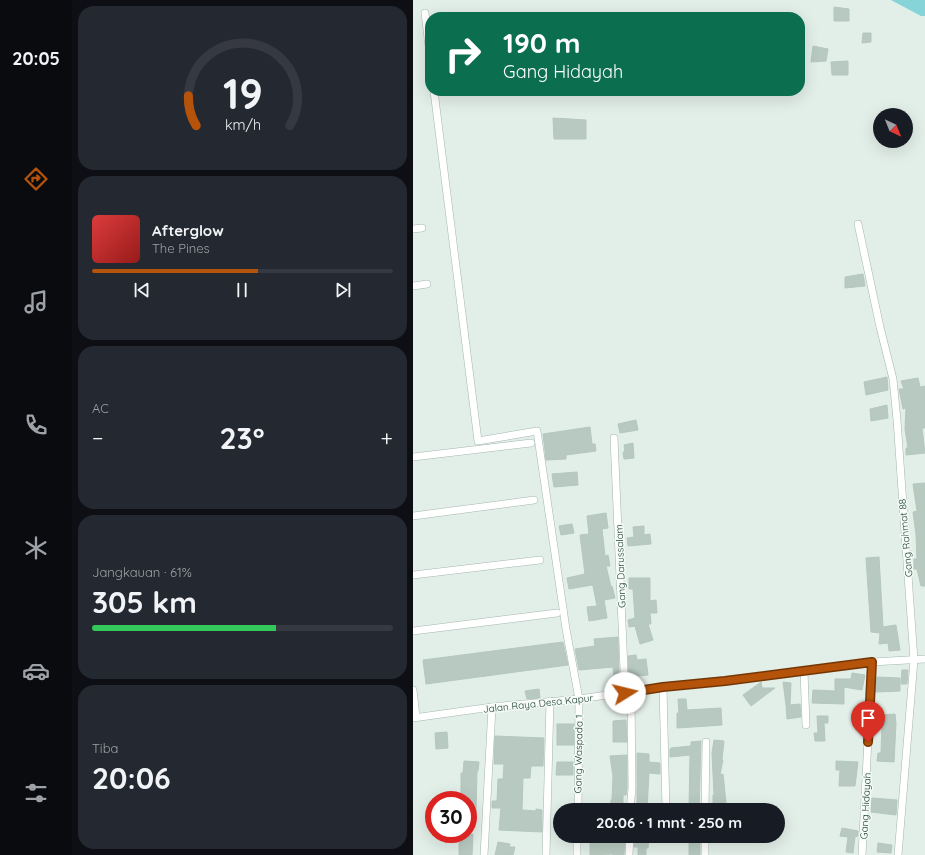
<!DOCTYPE html>
<html lang="id">
<meta charset="utf-8">
<style>
:root{--surface:#171b24;--page:#242831;--text:#f1f3f6;--muted:#9ea1a6;--line:#363941;--accent:#b45309}
body{margin:0;font-family:Quicksand,sans-serif;background:var(--page);color:var(--text);height:100vh;display:flex;flex-direction:column;font-size:15px;white-space:nowrap}
*{box-sizing:border-box;margin:0}
p{font-size:13px;color:var(--muted)}
.icon{flex:none;width:22px;height:22px;fill:none;stroke:currentColor;stroke-width:2;stroke-linecap:round;stroke-linejoin:round}
.map{position:relative;flex:1;overflow:hidden}
.drawer{display:flex;flex-direction:column;gap:6px;padding:6px;background:#0d0f14;width:341px}
.drawer>*{flex:none}
.guide{position:absolute;left:12px;top:12px;width:380px;height:84px;border-radius:16px;box-shadow:0 4px 16px #0002;background:#0b6e4f;color:#fff;overflow:hidden}
.needle{width:26px;rotate:137deg}
.fabs{position:absolute;left:460px;top:108px;display:grid;gap:8px}
.fabs a{display:grid;place-items:center;width:40px;height:40px;border-radius:50%;background:var(--surface);box-shadow:0 4px 16px #0002;font-size:20px}
.speed{position:absolute;left:12px;top:791px;display:flex;gap:8px;font-size:20px;font-weight:700;text-align:center}
.speed>*{display:grid;place-content:center;width:52px;height:52px;border-radius:50%;background:var(--surface);box-shadow:0 4px 16px #0002;line-height:1}
.speed .limit{border:6px solid #d22;background:#fff;color:#111}
.pin{position:absolute;display:grid;place-items:center;width:34px;height:34px;color:#fff;margin:-41px -17px;border-radius:50% 50% 50% 0;rotate:-45deg;box-shadow:0 0 4px #0007}
.pin .icon{rotate:45deg}
.me{position:absolute;width:44px;margin:-22px;rotate:81deg;stroke-linejoin:round;filter:drop-shadow(0 0 3px #0008)}
.turn{display:flex;align-items:center;gap:14px;height:84px;padding:0 12px;font-size:18px}
.turn .icon{width:52px;height:52px;stroke-width:2.5}
.turn b{display:block;font-size:28px;line-height:34px}
.big{font-size:30px;font-weight:700;line-height:1.1}
.drawer .card{flex:1;display:flex;flex-direction:column;justify-content:center;gap:6px;min-width:0;padding:0 14px;border-radius:16px;background:var(--page)}
.drawer .dial{align-items:center;gap:0}
.dial svg{height:104px;overflow:visible;fill:none;stroke:var(--line);stroke-width:7;stroke-linecap:round;text-anchor:middle}
.dial text{fill:var(--text);stroke:none}
.song{display:flex;align-items:center;gap:12px}
.cover{width:48px;height:48px;border-radius:6px;background:linear-gradient(135deg,hsl(0 70% 55%),hsl(0 70% 35%))}
.played{height:4px;border-radius:2px;background:linear-gradient(90deg,var(--accent) 55%,var(--line) 55%)}
.keys{display:flex;justify-content:space-around;direction:ltr}
.heat{display:flex;justify-content:space-between;align-items:center;font-size:22px;direction:ltr}
.charge{height:6px;border-radius:3px;background:linear-gradient(90deg,#34c759 61%,var(--line) 0)}
.trip{position:absolute;left:140px;top:803px;width:232px;height:40px;border-radius:20px;background:var(--surface);box-shadow:0 4px 16px #0002;font-weight:700;line-height:40px;text-align:center}
main{display:flex;flex:1;min-height:0}
.tabs{display:flex;flex-direction:column;width:72px;justify-content:space-around;align-items:center;background:#090b0e;color:var(--muted)}
.tabs .icon{width:28px;height:28px}
.tabs .active{color:var(--accent)}
.tabs b{font-size:18px;color:var(--text)}
.map>svg:first-child{display:block}
</style>
<main>
<nav class="tabs">
<b>20:05</b>
<svg class="icon active" aria-label="directions" viewBox="0 0 24 24"><path d="M12 3l9 9-9 9-9-9zM9 14v-3h6M13 9l2 2-2 2"/></svg>
<svg class="icon" aria-label="music" viewBox="0 0 24 24"><path d="M9 18V5l10-2v13"/><circle cx="6" cy="18" r="3"/><circle cx="16" cy="16" r="3"/></svg>
<svg class="icon" aria-label="phone" viewBox="0 0 24 24"><path d="M5 4h4l2 5-3 2q2 4 5 5l2-3 5 2v4C11 20 4 13 5 4z"/></svg>
<svg class="icon" aria-label="climate" viewBox="0 0 24 24"><path d="M12 3v18M4 7l16 10M4 17L20 7"/></svg>
<svg class="icon" aria-label="car" viewBox="0 0 24 24"><path d="M5 17H2v-5l4-1 3-4h7l3 4 3 1v5h-3M9 17h6M6 11h13"/><circle cx="7" cy="17" r="2"/><circle cx="17" cy="17" r="2"/></svg>
<svg class="icon" aria-label="filters" viewBox="0 0 24 24"><path d="M4 7h16M4 17h16"/><circle cx="9" cy="7" r="2"/><circle cx="15" cy="17" r="2"/></svg>
</nav>
<section class="drawer">
<div class="card dial"><svg viewBox="0 0 100 80">
<path d="M14 69A42 42 0 1 1 86 69"/>
<path d="M14 69A42 42 0 0 1 8 46" stroke="#b45309"/>
<text x="50" y="56" font-size="32" font-weight="700">19</text>
<text x="50" y="72" font-size="11">km/h</text>
</svg></div>
<div class="card">
<div class="song"><i class="cover"></i><div><b>Afterglow</b><p>The Pines</p></div></div>
<div class="played"></div>
<div class="keys"><svg class="icon" aria-label="previous" viewBox="0 0 24 24"><path d="M18 5L8 12l10 7zM5 5v14"/></svg><svg class="icon" aria-label="pause" viewBox="0 0 24 24"><path d="M8 5v14M16 5v14"/></svg><svg class="icon" aria-label="next" viewBox="0 0 24 24"><path d="M6 5l10 7-10 7zM19 5v14"/></svg></div>
</div>
<div class="card"><p>AC</p>
<div class="heat"><a>−</a><b class="big">23°</b><a>+</a></div>
</div>
<div class="card"><p>Jangkauan · 61%</p><b class="big">305 km</b><div class="charge"></div></div>
<div class="card"><p>Tiba</p><b class="big">20:06</b></div>
</section>
<div class="map">
<svg width="512" height="855" viewBox="0 0 512 855">
<rect width="100%" height="100%" fill="#e2eee8"/>
<polygon fill="#86d3d8" points="478,0 512,0 512,16 508,16"/>
<g fill="#b7c9c0" stroke="#b4c8be">
<polygon points="421,7 436,9 436,21 421,21"/>
<polygon points="450,33 458,33 458,42 449,43"/>
<polygon points="400,46 415,49 413,61 398,62"/>
<polygon points="435,61 435,75 419,75 418,62"/>
<polygon points="140,118 173,120 173,139 141,139"/>
<polygon points="450,274 452,286 432,288 432,277"/>
<polygon points="474,377 475,390 453,395 451,382"/>
<polygon points="505,378 507,387 512,386 512,428 509,428 512,453 493,455 493,448 495,448 492,429 493,408 490,409 486,389 491,389 488,381"/>
<polygon points="474,405 475,418 458,421 457,409"/>
<polygon points="223,420 225,430 207,433 205,424"/>
<polygon points="177,427 179,444 182,444 183,451 153,455 153,459 133,460 130,434"/>
<polygon points="220,443 221,458 211,459 210,452 212,452 211,445"/>
<polygon points="164,472 165,485 141,487 139,474"/>
<polygon points="512,483 512,586 508,586 504,569 501,569 501,559 504,559 503,534 500,512 504,511 500,484"/>
<polygon points="193,513 195,528 189,529 192,556 195,555 197,566 193,566 198,587 199,586 202,598 191,600 194,618 176,621 174,607 184,606 180,586 179,585 156,589 154,578 172,574 167,535 176,534 174,516"/>
<polygon points="159,524 161,533 148,535 146,526"/>
<polygon points="231,526 231,535 237,534 238,544 215,546 214,538 221,537 220,527"/>
<polygon points="466,557 470,627 483,625 487,650 476,651 475,643 466,644 467,633 458,632 453,558"/>
<polygon points="216,578 237,578 237,601 243,600 244,613 237,613 238,624 235,624 240,640 227,644 222,626 216,627 215,620 222,618 220,589 216,589"/>
<polygon points="205,637 206,679 201,679 200,667 166,670 162,649 182,646 181,639"/>
<polygon points="150,642 155,665 13,684 10,660"/>
<polygon points="223,655 224,660 233,659 235,675 216,677 215,656"/>
<polygon points="489,670 495,670 494,684 488,684"/>
<polygon points="439,673 452,675 449,690 431,687 431,704 399,703 400,690 422,691 422,679 438,679"/>
<polygon points="464,677 487,678 487,691 462,692"/>
<polygon points="348,682 349,688 362,688 338,706 330,695"/>
<polygon points="370,682 378,683 377,705 387,704 388,717 374,719 373,705 375,705 373,705"/>
<polygon points="126,689 127,698 114,699 112,691"/>
<polygon points="265,699 273,699 274,710 308,708 309,725 264,728 264,713 266,713"/>
<polygon points="482,714 483,724 481,762 464,761 465,753 468,753 469,723 468,724 467,715"/>
<polygon points="404,716 415,716 415,723 411,723 412,741 402,741 401,733 405,733"/>
<polygon points="213,720 214,742 200,742 200,721"/>
<rect x="144" y="724" width="17" height="21"/>
<polygon points="34,732 35,748 23,749 22,733"/>
<polygon points="82,736 131,738 130,766 118,766 117,778 110,778 109,810 123,811 123,809 129,810 129,832 86,830 88,808 79,808 79,801 84,801 85,779 90,779 91,764 81,764"/>
<polygon points="301,740 311,741 309,759 310,760 307,775 310,774 313,803 300,803 300,795 301,795 299,753"/>
<polygon points="288,741 286,810 276,810 277,755 257,757 257,750 258,748 278,746 278,742"/>
<polygon points="224,753 236,754 236,762 247,763 247,774 236,773 234,809 224,808"/>
<polygon points="214,755 214,788 213,795 210,795 210,809 198,809 198,800 199,800 200,776 197,756"/>
<polygon points="51,761 66,762 65,771 64,771 63,812 62,812 60,829 55,829 55,800 48,800 48,773 50,773"/>
<polygon points="423,761 445,762 442,786 426,786 427,770 423,770"/>
<polygon points="144,762 160,762 160,775 143,775"/>
<polygon points="459,798 484,800 483,815 458,812"/>
<polygon points="429,828 445,831 445,836 442,837 440,853 433,852 435,837 427,836"/>
<polygon points="46,834 60,834 59,855 46,855"/>
<polygon points="196,836 212,836 211,855 200,855 200,854 177,855 177,843 196,842"/>
<polygon points="222,836 236,836 235,848 233,848 233,855 225,855 225,847 221,847"/>
<rect x="276" y="836" width="11" height="19"/>
<polygon points="85,842 97,844 96,847 102,847 100,855 82,855"/>
<polygon points="465,843 479,845 478,853 464,852"/>
</g>
<g fill="none" stroke-linecap="round" stroke-linejoin="round">
<g stroke="#a4b7af" stroke-width="8">
<g id="street">
<polyline points="12,13 17,55"/>
<polyline points="21,91 65,441 124,431 153,629 166,699 165,810"/>
<polyline points="445,224 467,327 480,379 484,420 501,660 485,855"/>
<polyline points="0,229 9,228"/>
<polyline points="0,286 14,284"/>
<polyline points="201,438 212,693"/>
<polyline points="0,457 118,443"/>
<polyline points="0,516 121,500"/>
<polyline points="0,575 127,560"/>
<polyline points="0,631 144,613"/>
<polyline points="391,671 393,725"/>
<polyline points="250,687 253,810"/>
<polyline points="0,690 3,717"/>
<polyline points="0,718 79,707 166,699 250,687 312,681 459,662 512,659"/>
<polyline points="217,810 219,788 218,692"/>
<polyline points="292,810 293,742"/>
<polyline points="71,855 79,707"/>
<polyline points="133,855 137,701"/>
<polyline points="164,855 164,836"/>
<polyline points="216,855 217,836"/>
<polyline points="292,855 292,836"/>
<polyline points="449,855 459,662"/>
</g>
</g>
<use href="#street" stroke="#fff" stroke-width="7"/>
</g>
<g fill="none" stroke-linecap="round" stroke-linejoin="round">
<g stroke="#753606" stroke-width="10">
<polyline id="route" points="212,693 250,687 312,681 459,662 455,742"/>
</g>
<use href="#route" stroke="#b45309" stroke-width="7"/>
</g>
<g text-anchor="middle" stroke-width="3" stroke-linejoin="round" paint-order="stroke">
<g font-size="10" fill="#204135" stroke="#f4faf6">
<text transform="translate(492 538) rotate(-95)" y="4">Gang Rahmat 88</text>
<text transform="translate(207 566) rotate(-92)" y="4">Gang Darussalam</text>
<text transform="translate(125 703) rotate(-6)" y="4">Jalan Raya Desa Kapur</text>
<text transform="translate(165 754) rotate(-89)" y="4">Gang Waspada 1</text>
<text transform="translate(452 806) rotate(-87)" y="4">Gang Hidayah</text>
</g>
</g>
</svg>
<div class="fabs">
<a><svg class="needle" viewBox="-14 -14 28 28"><path d="M0-13l5 13h-10z" fill="#e53935"/><path d="M0 13l5-13h-10z" fill="#9ea1a6"/></svg></a>
</div>
<div class="speed"><div class="limit">30</div></div>
<div class="pin" style="left:455px;top:742px;background:#d93025"><svg class="icon" aria-label="arrive" viewBox="0 0 24 24"><path d="M6 21V4h12l-3 4 3 4H6"/></svg></div>
<svg class="me" style="left:212px;top:693px" viewBox="-20 -20 40 40"><circle r="19" fill="#fff"/><path d="M0-13L10 11 0 6-10 11z" fill="#b45309"/></svg>
<div class="trip">20:06 · 1 mnt · 250 m</div>
<div class="guide">
<div class="turn"><svg class="icon" aria-label="right" viewBox="0 0 24 24"><path d="M7 20v-9h11M14 6l5 5-5 5"/></svg><div><b>190 m</b>Gang Hidayah</div></div>
</div>
</div>
</main>
